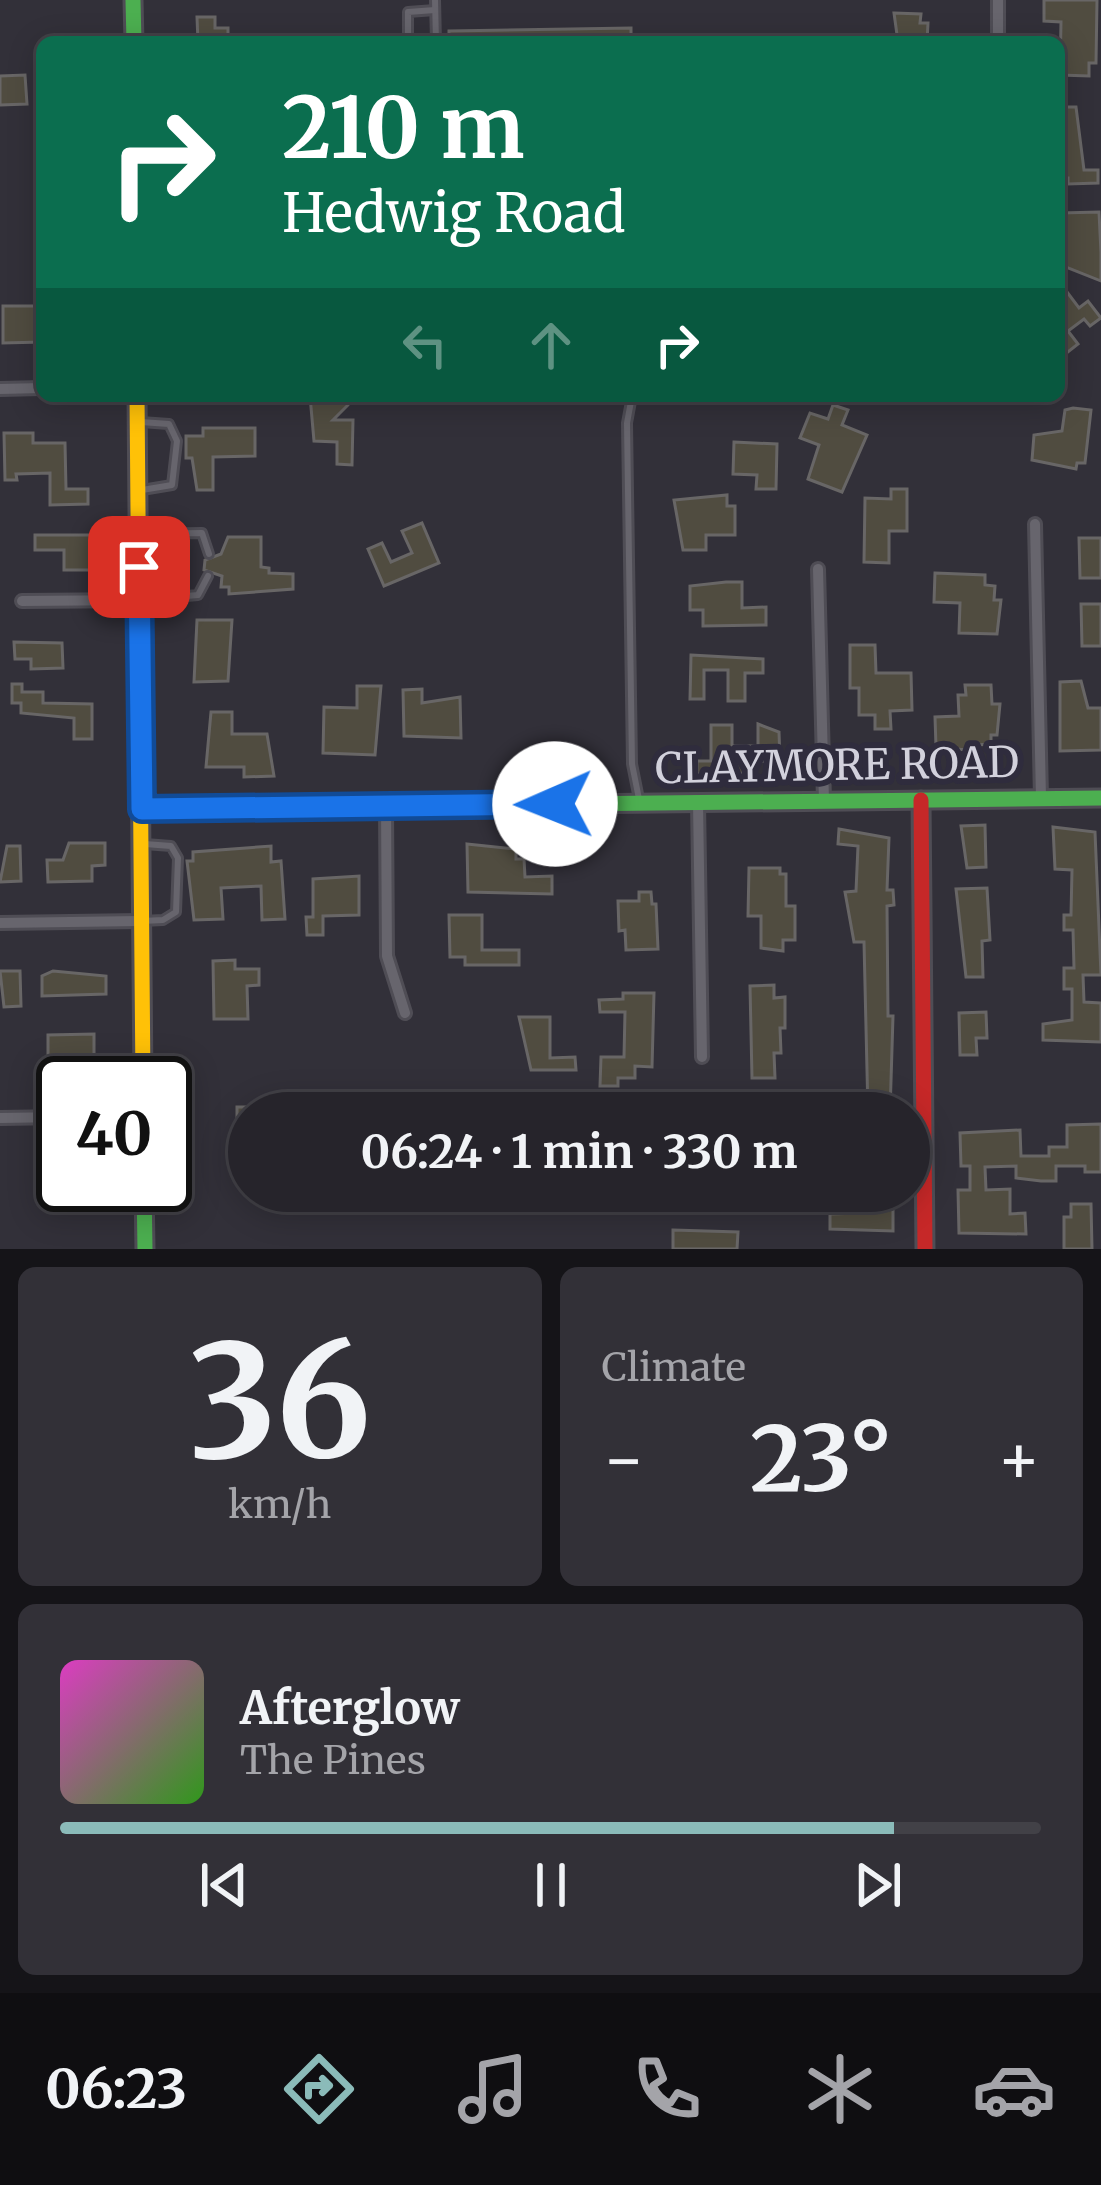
<!DOCTYPE html>
<meta charset="utf-8">
<style>
:root{--surface:#26242b;--page:#323037;--text:#f1f3f6;--muted:#a4a4a9;--line:#424147;--accent:#8bbbb9}
body{margin:0;font-family:Merriweather,serif;background:var(--page);color:var(--text);height:100vh;display:flex;flex-direction:column;font-size:45px;white-space:nowrap}
*{box-sizing:border-box;margin:0}
p{font-size:39px;color:var(--muted)}
.icon{flex:none;width:66px;height:66px;fill:none;stroke:currentColor;stroke-width:2;stroke-linecap:round;stroke-linejoin:round}
.map{position:relative;height:1249px;overflow:hidden}
.details{display:flex;flex-direction:column;gap:18px;padding:18px;background:#151418;flex:1}
.details>*{flex:none}
.banner{position:absolute;left:36px;top:36px;width:1029px;height:366px;border-radius:18px;box-shadow:0 6px 30px #0003,0 0 0 3px var(--line);background:#0b6e4f;color:#fff;overflow:hidden}
.speed{position:absolute;left:36px;top:1056px;display:flex;gap:24px;font-size:60px;font-weight:700;text-align:center}
.speed>*{display:grid;place-content:center;width:156px;height:156px;border-radius:50%;background:var(--surface);box-shadow:0 6px 30px #0003,0 0 0 3px var(--line);line-height:1}
.speed .limit{border:6px solid #111;border-radius:18px;background:#fff;color:#111}
.pin{position:absolute;display:grid;place-items:center;width:102px;height:102px;color:#fff;margin:-51px;border-radius:24px;box-shadow:0 6px 18px #0006}
.me{position:absolute;width:132px;margin:-66px;rotate:269deg;stroke-linejoin:round;filter:drop-shadow(0 0 9px #0008)}
.turn{display:flex;align-items:center;gap:42px;height:252px;padding:0 48px;font-size:54px}
.turn .icon{width:156px;height:156px;stroke-width:2.5}
.turn b{display:block;font-size:84px;line-height:102px}
.lanes{display:flex;align-items:center;height:114px;padding:0 48px;background:#0003;justify-content:center;gap:60px;direction:ltr}
.lanes .off{opacity:.35}
.big{font-size:90px;font-weight:700;line-height:1.1}
.details .widget{flex:1;display:flex;flex-direction:column;justify-content:center;gap:18px;min-width:0;padding:0 42px;border-radius:18px;background:var(--page)}
.details .dial{align-items:center;gap:0}
.dial b{font-size:156px;line-height:1}
.song{display:flex;align-items:center;gap:36px}
.cover{width:144px;height:144px;border-radius:18px;background:linear-gradient(135deg,hsl(310 70% 55%),hsl(110 70% 35%))}
.played{height:12px;border-radius:6px;background:linear-gradient(90deg,var(--accent) 85%,var(--line) 85%)}
.keys{display:flex;justify-content:space-around;direction:ltr}
.heat{display:flex;justify-content:space-between;align-items:center;font-size:66px;direction:ltr}
.details .tiles{flex:1;display:grid;gap:18px;grid-template-columns:1fr 1fr}
.widget:last-child{grid-column:span 2}
.trip{position:absolute;left:228px;top:1092px;width:702px;height:120px;border-radius:60px;background:var(--surface);box-shadow:0 6px 30px #0003,0 0 0 3px var(--line);font-weight:700;line-height:120px;text-align:center}
.dock{display:flex;height:192px;justify-content:space-around;align-items:center;background:#0f0e11;color:var(--muted)}
.dock .icon{width:84px;height:84px}
.dock .active{color:var(--accent)}
.dock b{font-size:54px;color:var(--text)}
.map>svg:first-child{display:block}
</style>
<div class="map">
<svg width="1101" height="1249" viewBox="0 0 1101 1249">
<rect width="100%" height="100%" fill="#323039"/>
<g fill="#504c40" stroke="#686666" stroke-width="3">
<polygon points="1044,0 1097,0 1096,63 1089,63 1089,76 1060,75 1061,22 1044,21"/>
<polygon points="894,13 921,14 920,23 928,23 927,42 898,42"/>
<polygon points="197,17 215,17 215,28 228,28 228,42 198,42"/>
<polygon points="631,28 631,42 449,42 449,31"/>
<polygon points="25,75 27,104 0,105 0,76"/>
<polygon points="1060,107 1076,107 1084,170 1098,170 1098,183 1068,184 1068,178 1059,178"/>
<polygon points="1099,212 1101,253 1101,281 1063,266 1059,251 1061,213"/>
<polygon points="1067,292 1079,308 1088,301 1101,318 1090,326 1084,319 1068,331 1078,344 1059,359 1059,298"/>
<polygon points="3,306 42,306 42,342 3,343"/>
<polygon points="310,396 348,396 348,405 333,420 353,420 352,465 337,464 337,442 314,441"/>
<polygon points="833,405 848,410 842,425 867,435 842,492 808,479 819,445 800,438 810,413 828,419"/>
<polygon points="1073,408 1091,410 1085,463 1077,463 1076,469 1032,460 1034,435 1062,431 1065,410"/>
<polygon points="203,428 255,428 255,456 213,457 213,490 197,490 192,458 186,458 186,436 203,436"/>
<polygon points="4,433 33,433 33,443 65,443 66,489 88,489 88,504 50,505 50,473 16,474 17,480 5,480"/>
<polygon points="734,442 777,444 776,489 756,489 757,475 733,474"/>
<polygon points="891,489 907,489 907,531 889,531 889,563 864,562 865,498 891,499"/>
<polygon points="727,495 727,506 735,506 735,535 706,535 706,550 683,550 674,500"/>
<polygon points="422,523 439,563 384,586 368,549 382,543 391,562 412,553 402,531"/>
<polygon points="35,535 93,535 92,570 64,570 64,550 35,550"/>
<polygon points="228,537 261,537 261,567 269,568 269,573 293,574 293,589 229,594 229,587 221,587 222,576 204,570 205,560 221,554"/>
<polygon points="1079,538 1101,538 1101,578 1080,578"/>
<polygon points="935,573 985,575 985,585 995,586 994,600 1001,600 997,634 959,633 960,603 934,602"/>
<polygon points="726,582 742,582 742,608 766,607 766,625 703,626 703,610 690,610 690,586"/>
<polygon points="1081,604 1101,604 1101,646 1082,646"/>
<polygon points="197,620 232,620 228,681 194,682"/>
<polygon points="14,642 62,643 63,668 31,669 31,659 15,659"/>
<polygon points="850,645 875,645 876,673 911,673 912,710 890,711 891,729 875,729 875,715 859,715 859,688 850,688"/>
<polygon points="691,655 763,659 763,673 745,673 745,701 728,701 728,670 704,670 704,699 690,699"/>
<polygon points="1081,681 1088,708 1101,708 1101,750 1060,751 1060,682"/>
<polygon points="12,684 22,684 22,692 43,692 43,703 92,704 92,739 74,739 74,718 21,713 21,703 12,703"/>
<polygon points="965,685 991,685 992,704 1000,704 997,735 991,735 991,744 977,745 977,751 936,747 935,717 959,716 958,695 966,695"/>
<polygon points="357,686 381,686 375,755 323,753 324,707 357,708"/>
<polygon points="422,689 422,703 460,697 461,738 404,736 403,690"/>
<polygon points="211,712 232,712 232,734 267,734 274,776 244,777 244,767 206,767"/>
<polygon points="758,724 779,732 780,761 745,762 746,773 697,774 697,761 711,761 711,725 732,725 732,746 758,746"/>
<polygon points="985,825 986,867 967,868 961,826"/>
<polygon points="1053,827 1095,832 1101,975 1083,975 1084,1002 1101,1003 1101,1042 1043,1040 1043,1024 1072,1020 1072,989 1064,989 1064,968 1074,968 1073,930 1064,930 1064,915 1071,915 1072,870 1055,869"/>
<polygon points="839,829 889,838 887,890 893,890 894,905 887,906 888,1016 893,1016 890,1113 868,1113 864,942 854,942 845,892 856,891 858,846 838,844"/>
<polygon points="69,843 105,843 105,865 92,866 92,881 48,882 47,860 63,860"/>
<polygon points="467,844 516,849 516,859 524,859 525,877 552,876 552,894 468,892"/>
<polygon points="7,846 20,846 21,881 0,882"/>
<polygon points="271,846 271,862 281,861 285,919 262,920 261,886 221,888 223,919 194,920 187,861 193,861 193,852"/>
<polygon points="749,868 780,868 780,874 786,874 786,906 795,906 795,940 783,940 783,951 761,948 761,916 748,916"/>
<polygon points="359,876 359,915 323,916 323,935 307,935 306,917 313,917 313,879"/>
<polygon points="987,888 990,940 982,941 983,977 966,977 956,889"/>
<polygon points="639,892 651,892 652,904 656,904 658,949 626,950 625,930 619,931 618,901 639,901"/>
<polygon points="449,915 482,915 482,950 519,950 519,965 465,965 465,957 450,957"/>
<polygon points="235,960 235,969 259,969 259,985 247,986 248,1019 214,1019 213,961"/>
<polygon points="0,971 20,971 21,1006 4,1007"/>
<polygon points="53,971 106,976 106,994 42,996 42,976"/>
<polygon points="774,985 774,998 785,997 785,1028 780,1028 781,1053 774,1053 775,1078 752,1078 750,986"/>
<polygon points="623,993 654,993 652,1067 635,1066 635,1078 618,1078 618,1086 600,1086 601,1057 624,1057 625,1012 600,1012 599,1000 623,999"/>
<polygon points="986,1012 987,1038 976,1038 977,1055 960,1055 959,1013"/>
<polygon points="519,1017 550,1017 550,1058 575,1057 576,1070 531,1070"/>
<polygon points="94,1034 94,1074 48,1071 48,1035"/>
<rect x="237" y="1107" width="12" height="71"/>
<polygon points="1101,1124 1101,1172 1085,1172 1085,1166 1056,1166 1056,1181 1041,1181 1016,1178 1016,1166 985,1167 986,1190 1010,1189 1010,1214 1025,1213 1026,1234 959,1233 958,1190 970,1190 970,1166 961,1166 960,1133 1020,1130 1021,1156 1049,1156 1049,1147 1067,1147 1067,1125"/>
<polygon points="45,1161 63,1161 63,1185 91,1185 91,1194 46,1195"/>
<polygon points="860,1191 893,1191 893,1231 830,1229 830,1214 860,1213"/>
<polygon points="1071,1204 1091,1204 1092,1249 1064,1249 1064,1217 1071,1217"/>
<polygon points="673,1230 738,1232 737,1249 673,1249"/>
</g>
<g fill="none" stroke-linecap="round" stroke-linejoin="round">
<g stroke="#4f4d55" stroke-width="12">
<g id="lane">
<polyline points="435,0 436,42"/>
<polyline points="408,42 408,12 435,10"/>
<polyline points="632,396 627,423 632,764 639,799"/>
<polyline points="141,422 169,424 177,441 172,485 142,490"/>
<polyline points="142,534 202,533 209,554"/>
<polyline points="140,600 198,595 208,576"/>
<polyline points="142,921 163,920 176,912 178,858 171,846 145,844"/>
</g>
</g>
<g stroke="#4f4d55" stroke-width="16">
<g id="street">
<polyline points="998,0 998,42"/>
<polyline points="0,389 42,388"/>
<polyline points="1035,524 1041,798"/>
<polyline points="818,569 824,801"/>
<polyline points="22,601 140,600"/>
<polyline points="698,802 702,1057"/>
<polyline points="386,806 387,956 405,1013"/>
<polyline points="0,923 140,921"/>
<polyline points="0,1118 63,1117"/>
</g>
</g>
<g stroke="#4f4d55" stroke-width="21">
<g id="fast">
<polyline points="133,0 134,42"/>
<polyline points="142,809 1101,798"/>
<polyline points="144,1185 145,1249"/>
</g>
</g>
<g stroke="#4f4d55" stroke-width="21">
<polyline id="slow" points="137,396 143,1083"/>
</g>
<g stroke="#4f4d55" stroke-width="21">
<polyline id="jam" points="921,800 925,1249"/>
</g>
<use href="#lane" stroke="#67656d" stroke-width="6"/>
<use href="#street" stroke="#67656d" stroke-width="10"/>
<use href="#fast" stroke="#4caf50" stroke-width="15"/>
<use href="#slow" stroke="#ffc107" stroke-width="15"/>
<use href="#jam" stroke="#c62828" stroke-width="15"/>
</g>
<g fill="none" stroke-linecap="round" stroke-linejoin="round">
<g stroke="#114b97" stroke-width="30">
<polyline id="route" points="139,567 142,809 555,804"/>
</g>
<use href="#route" stroke="#1a73e8" stroke-width="21"/>
</g>
<g text-anchor="middle" stroke-width="12" stroke-linejoin="round" paint-order="stroke">
<g font-size="42" fill="#d2d1dc" stroke="#2f2c3d">
<text transform="translate(837 765) rotate(-1)" y="15">CLAYMORE ROAD</text>
</g>
</g>
</svg>
<div class="speed"><div class="limit">40</div></div>
<div class="pin" style="left:139px;top:567px;background:#d93025"><svg class="icon" aria-label="arrive" viewBox="0 0 24 24"><path d="M6 21V4h12l-3 4 3 4H6"/></svg></div>
<svg class="me" style="left:555px;top:804px" viewBox="-20 -20 40 40"><circle r="19" fill="#fff"/><path d="M0-13L10 11 0 6-10 11z" fill="#1a73e8"/></svg>
<div class="trip">06:24 · 1 min · 330 m</div>
<div class="banner">
<div class="turn"><svg class="icon" aria-label="right" viewBox="0 0 24 24"><path d="M7 20v-9h11M14 6l5 5-5 5"/></svg><div><b>210 m</b>Hedwig Road</div></div>
<div class="lanes"><svg class="icon off" aria-label="left" viewBox="0 0 24 24"><path d="M17 20v-9H6M10 6l-5 5 5 5"/></svg><svg class="icon off" aria-label="ahead" viewBox="0 0 24 24"><path d="M12 20V5M6 11l6-6 6 6"/></svg><svg class="icon" aria-label="right" viewBox="0 0 24 24"><path d="M7 20v-9h11M14 6l5 5-5 5"/></svg></div>
</div>
</div>
<section class="details">
<div class="tiles">
<div class="widget dial"><b>36</b><p>km/h</p></div>
<div class="widget"><p>Climate</p>
<div class="heat"><a>−</a><b class="big">23°</b><a>+</a></div>
</div>
<div class="widget">
<div class="song"><i class="cover"></i><div><b>Afterglow</b><p>The Pines</p></div></div>
<div class="played"></div>
<div class="keys"><svg class="icon" aria-label="previous" viewBox="0 0 24 24"><path d="M18 5L8 12l10 7zM5 5v14"/></svg><svg class="icon" aria-label="pause" viewBox="0 0 24 24"><path d="M8 5v14M16 5v14"/></svg><svg class="icon" aria-label="next" viewBox="0 0 24 24"><path d="M6 5l10 7-10 7zM19 5v14"/></svg></div>
</div>
</div>
</section>
<nav class="dock">
<b>06:23</b>
<svg class="icon active" aria-label="directions" viewBox="0 0 24 24"><path d="M12 3l9 9-9 9-9-9zM9 14v-3h6M13 9l2 2-2 2"/></svg>
<svg class="icon" aria-label="music" viewBox="0 0 24 24"><path d="M9 18V5l10-2v13"/><circle cx="6" cy="18" r="3"/><circle cx="16" cy="16" r="3"/></svg>
<svg class="icon" aria-label="phone" viewBox="0 0 24 24"><path d="M5 4h4l2 5-3 2q2 4 5 5l2-3 5 2v4C11 20 4 13 5 4z"/></svg>
<svg class="icon" aria-label="climate" viewBox="0 0 24 24"><path d="M12 3v18M4 7l16 10M4 17L20 7"/></svg>
<svg class="icon" aria-label="car" viewBox="0 0 24 24"><path d="M5 17H2v-5l4-1 3-4h7l3 4 3 1v5h-3M9 17h6M6 11h13"/><circle cx="7" cy="17" r="2"/><circle cx="17" cy="17" r="2"/></svg>
</nav>
